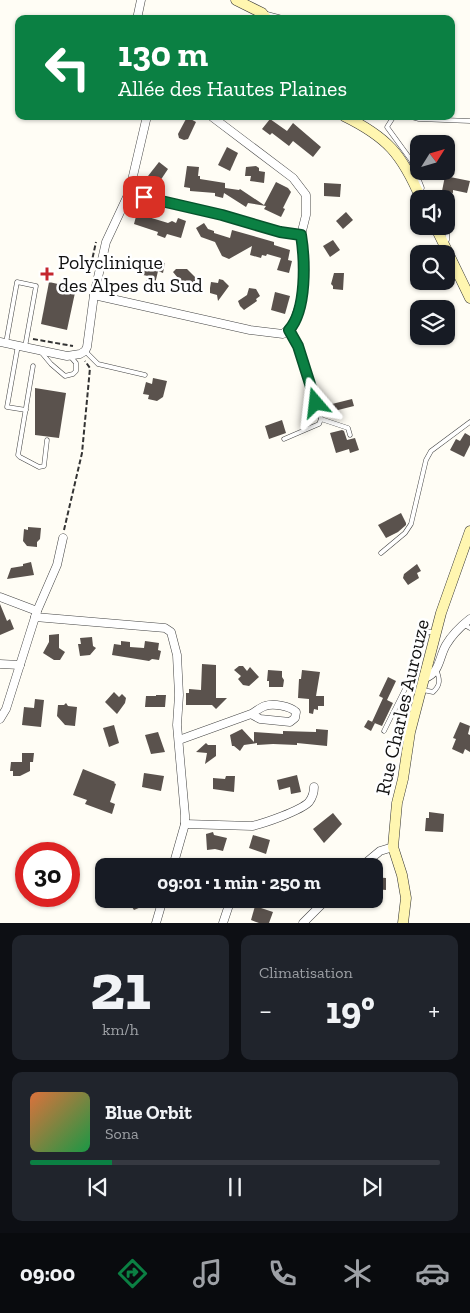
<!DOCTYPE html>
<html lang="fr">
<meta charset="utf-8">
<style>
:root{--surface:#171b24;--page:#20242c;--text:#f1f3f6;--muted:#9ea1a6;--line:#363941;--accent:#0b8043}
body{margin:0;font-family:"Zilla Slab",serif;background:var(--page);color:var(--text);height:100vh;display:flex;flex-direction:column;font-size:19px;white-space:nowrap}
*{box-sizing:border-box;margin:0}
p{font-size:16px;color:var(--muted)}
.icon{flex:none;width:28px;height:28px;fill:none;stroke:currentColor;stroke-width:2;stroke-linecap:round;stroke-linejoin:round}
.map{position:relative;height:923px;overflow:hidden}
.sheet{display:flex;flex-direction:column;gap:12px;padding:12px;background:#0d0f14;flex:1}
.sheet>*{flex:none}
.guide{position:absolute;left:15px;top:15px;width:440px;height:105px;border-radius:10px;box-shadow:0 1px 4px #0004;background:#0b8043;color:#fff;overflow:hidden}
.needle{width:32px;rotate:53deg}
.tools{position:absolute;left:410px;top:135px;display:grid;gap:10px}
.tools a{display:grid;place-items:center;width:45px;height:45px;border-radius:10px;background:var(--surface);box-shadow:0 1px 4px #0004;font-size:25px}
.speed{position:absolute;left:15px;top:842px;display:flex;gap:10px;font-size:25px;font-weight:700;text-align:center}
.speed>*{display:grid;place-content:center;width:65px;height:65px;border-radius:50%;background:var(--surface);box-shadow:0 1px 4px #0004;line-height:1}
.speed .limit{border:8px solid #d22;background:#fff;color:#111}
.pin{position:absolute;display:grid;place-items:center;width:42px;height:42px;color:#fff;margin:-21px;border-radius:10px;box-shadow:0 2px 8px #0006}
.me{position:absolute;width:55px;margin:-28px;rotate:343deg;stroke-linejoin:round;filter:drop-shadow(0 0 4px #0008)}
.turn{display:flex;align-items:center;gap:18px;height:105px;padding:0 20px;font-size:22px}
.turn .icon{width:65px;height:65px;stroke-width:2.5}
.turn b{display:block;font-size:35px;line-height:42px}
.big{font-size:38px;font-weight:800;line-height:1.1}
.sheet .widget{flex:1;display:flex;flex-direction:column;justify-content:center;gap:8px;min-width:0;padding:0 18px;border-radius:10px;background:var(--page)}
.sheet .dial{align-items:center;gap:0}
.dial b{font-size:65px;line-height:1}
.song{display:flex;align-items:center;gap:15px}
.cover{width:60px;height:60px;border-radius:8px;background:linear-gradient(135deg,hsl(20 70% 55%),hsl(140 70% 35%))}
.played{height:5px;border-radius:2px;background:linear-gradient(90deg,var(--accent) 20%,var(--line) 20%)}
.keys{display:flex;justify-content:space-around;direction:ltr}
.heat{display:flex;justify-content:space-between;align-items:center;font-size:28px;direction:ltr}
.sheet .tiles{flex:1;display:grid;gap:12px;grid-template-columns:1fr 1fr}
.widget:last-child{grid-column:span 2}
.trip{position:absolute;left:95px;top:858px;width:288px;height:50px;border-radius:10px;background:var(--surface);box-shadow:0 1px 4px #0004;font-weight:800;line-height:50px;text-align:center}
.dock{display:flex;height:80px;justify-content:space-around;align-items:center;background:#090b0e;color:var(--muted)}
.dock .icon{width:35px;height:35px}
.dock .active{color:var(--accent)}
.dock b{font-size:22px;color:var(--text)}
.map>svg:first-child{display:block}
</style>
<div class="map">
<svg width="470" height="923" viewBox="0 0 470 923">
<rect width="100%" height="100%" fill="#fffdf5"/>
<g fill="#5a524d">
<polygon points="187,117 196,122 188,139 184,140 179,138 178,134"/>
<polygon points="270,119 287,131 293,123 321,147 313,157 293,141 289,146 272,133 270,135 262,129"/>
<polygon points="227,147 238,153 230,171 218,165"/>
<polygon points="159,162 168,169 158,184 148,176"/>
<polygon points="187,166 199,167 198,176 200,176 200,179 225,183 225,188 239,190 240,189 264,205 276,182 288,188 291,192 283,208 285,209 281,217 264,209 266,206 248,203 246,207 224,193 223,198 215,196 215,193 190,191 190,188 184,187"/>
<polygon points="256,166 259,168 259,171 265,172 264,183 250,181 251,176 245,176 246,167"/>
<polygon points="445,176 470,181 467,193 453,190 453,193 442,191"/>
<polygon points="324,183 341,184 340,197 324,196"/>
<polygon points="139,205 148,207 145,216 168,223 172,221 176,223 178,218 186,221 181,238 167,234 165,238 157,235 158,232 134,224"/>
<polygon points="346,212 353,220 343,229 336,221"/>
<polygon points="204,223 208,229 214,231 214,233 230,238 232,230 274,242 274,245 290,250 288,260 292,261 289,273 277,270 281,258 267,254 266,256 262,255 261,258 250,255 252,246 229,259 222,256 215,242 201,237 196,228"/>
<polygon points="333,240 340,250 330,257 323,246"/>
<polygon points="153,261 165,263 163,273 158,271 155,284 146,282 148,276 143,275 146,265 152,266"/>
<polygon points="176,269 187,269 195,277 195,292 189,292 182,288 181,284 182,283 173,272"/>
<polygon points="334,273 344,273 343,290 333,289 333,286 331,284"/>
<polygon points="219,279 223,280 229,286 218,301 217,295 210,293 210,288 211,282 218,283"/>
<polygon points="49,282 76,288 67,330 41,324"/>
<polygon points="249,288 256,289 260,296 256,299 257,301 244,310 240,306 238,301 247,295"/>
<polygon points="275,292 290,296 285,314 271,310"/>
<polygon points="153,378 167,381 163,397 157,401 148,399 149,395 143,394 146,382 152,384"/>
<polygon points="35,388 66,393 59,438 35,435"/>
<polygon points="352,399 354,406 326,413 324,406"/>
<polygon points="282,420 286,433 269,439 265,426"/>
<polygon points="342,430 344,431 347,440 355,438 359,450 350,453 349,449 336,453 330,433"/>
<polygon points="465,433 470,436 470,445 464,457 450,450 456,439 460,441"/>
<polygon points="401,513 406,523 406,525 398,532 386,538 378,525"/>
<polygon points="28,527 41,528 40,539 37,542 37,547 27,546 23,541 24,529 28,530"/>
<polygon points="31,562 34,575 7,579 11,568 23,566 23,564"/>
<polygon points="417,564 421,571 417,573 419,578 408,585 403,578 404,574"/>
<polygon points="0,604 7,621 10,619 14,629 0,635"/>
<polygon points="59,634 59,648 65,652 60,660 54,660 43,653 49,642 49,635"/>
<polygon points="92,637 93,646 96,648 90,655 80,656 78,644 81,644 80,638"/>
<polygon points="121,641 130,642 130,647 144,648 145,641 159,643 158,650 161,651 159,660 152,659 149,661 112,655 114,644 121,645"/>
<polygon points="202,664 216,665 216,698 227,698 216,709 212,705 186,705 186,693 189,693 189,689 201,690"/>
<polygon points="239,666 243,666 247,671 250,667 259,677 249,686 243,685 238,679 241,676 234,670"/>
<polygon points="268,670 282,671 282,677 284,680 283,687 269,687 269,681 267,681"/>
<polygon points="302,670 320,672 316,696 324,696 324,706 318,706 318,710 314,709 313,714 309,713 309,699 298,698 299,679 301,679"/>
<polygon points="388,677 396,681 387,700 393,703 382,726 372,722 383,698 379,696"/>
<polygon points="114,692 119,697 122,694 126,698 125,703 117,714 105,702"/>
<polygon points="156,695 166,695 165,707 145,707 146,696 156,696"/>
<polygon points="35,699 44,700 41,727 22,725 24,707 34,708"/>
<polygon points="66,703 68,706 77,707 75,726 65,725 57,716 58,705 64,705"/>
<polygon points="368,720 375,723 371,731 364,727"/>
<polygon points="460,722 470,726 468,734 470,735 470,752 465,749 463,754 452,749 456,739 453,738"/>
<polygon points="114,725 119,743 109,747 103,728"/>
<polygon points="242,729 254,742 254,732 283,734 283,731 316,732 316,729 328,730 327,746 297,743 297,745 273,744 257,745 257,743 244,745 240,751 234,746 232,746 230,735"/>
<polygon points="158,732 165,752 151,754 145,735"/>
<polygon points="206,743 208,745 216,745 216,756 205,764 207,753 196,752"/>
<polygon points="22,753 34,753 33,762 30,762 30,771 20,776 13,776 13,771 10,771 11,762 22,762"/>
<polygon points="83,769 115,782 114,783 116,784 110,802 115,804 112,814 85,804 87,800 73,795"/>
<polygon points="144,773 164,776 161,791 142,787"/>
<polygon points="297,775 301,792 291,794 290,787 279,790 277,780"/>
<polygon points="226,776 235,776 234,792 213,789 213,778 225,779"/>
<polygon points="429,812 444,814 443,832 425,831 426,818 429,818"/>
<polygon points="333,813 342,824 324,843 313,829"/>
<polygon points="213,832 214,835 227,838 223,851 215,849 207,850 206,834"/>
<polygon points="253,835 270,840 266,854 249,848"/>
<polygon points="374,877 386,878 386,890 374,889"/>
<polygon points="115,899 142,899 140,903 141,907 134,910 132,907"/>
<polygon points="255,906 273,912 269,923 259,923 251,920"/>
</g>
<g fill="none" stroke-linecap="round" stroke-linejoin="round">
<g stroke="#444" stroke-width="5">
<g id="lane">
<polyline points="267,14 286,19"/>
<polyline points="394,116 387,127 411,160 422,188 420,192"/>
<polyline points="408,116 419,119 470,121"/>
<polyline points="445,242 447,240 449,205"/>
<polyline points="6,343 17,282 36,286 25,347"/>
<polyline points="18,345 7,407 26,410"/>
<polyline points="85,351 98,364 145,375"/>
<polyline points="41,352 51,364 65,376 73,374 76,371 76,363 70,356"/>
<polyline points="33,366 18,455 20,457 39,467 44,466 47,440"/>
<polyline points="321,419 348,428 350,435"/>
<polyline points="284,439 319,424 321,419 316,403"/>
<polyline points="381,553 405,533 411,524 426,460 431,451 470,422"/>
<polyline points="463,624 470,628"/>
<path d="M423,690L433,692C441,685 440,679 436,669"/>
<polyline points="384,731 410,679 417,645 428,632 435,632"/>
</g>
</g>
<g stroke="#444" stroke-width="9">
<g id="street">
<polyline points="137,19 141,0"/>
<polyline points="129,193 222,215 280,232 301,235"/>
<polyline points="94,295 250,330 283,334 293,325 302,298 304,257 301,235 306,215 306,195 293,178 211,116"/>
<polyline points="289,330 298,346 316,403"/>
<polyline points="0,342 67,356 80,354 85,351 87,347 94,295 106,242 129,193 147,116"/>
<polyline points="0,597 37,611"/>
<polyline points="35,617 165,628 171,632 177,655 179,695 177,725 185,815 185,824 173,866"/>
<polyline points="0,664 20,665"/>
<path d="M425,678C440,673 439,657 446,645C452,635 461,626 470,619"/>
<polyline points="0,719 6,709 37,611 57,565 63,538"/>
<path d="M179,740L251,714L260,719L290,722L295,718L296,712C290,706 273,703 265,706C261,707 255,712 251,714"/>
<path d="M185,824L252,826C265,823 300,811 309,802C312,798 314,792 314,787"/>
<polyline points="362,866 380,851 393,847"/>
<polyline points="156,923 163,899"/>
<polyline points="223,923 231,899"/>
<polyline points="303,923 327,899"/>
</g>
</g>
<g stroke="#333" stroke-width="11">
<g id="secondary">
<polyline points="236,0 262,13 267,19"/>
<path d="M344,116C387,137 402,154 421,199"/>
<polyline points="435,226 470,298"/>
<polyline points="403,923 406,898 402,875 393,847 397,803 403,779 410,732 441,613 470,531"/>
</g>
</g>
<g stroke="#333" stroke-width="2" stroke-dasharray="5 2.5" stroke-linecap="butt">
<polyline points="91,265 96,242"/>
<polyline points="33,339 73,346"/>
<polyline points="64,530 82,453 90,368 85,361"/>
</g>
<use href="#lane" stroke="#fff" stroke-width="4"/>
<use href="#street" stroke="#fff" stroke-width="8"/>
<use href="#secondary" stroke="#fff6b0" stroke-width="10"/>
</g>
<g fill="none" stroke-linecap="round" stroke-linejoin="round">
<g stroke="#07532c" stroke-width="12">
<path id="route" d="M144,197L222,215L280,232L301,235C305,260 307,310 289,330L298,346L316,403"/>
</g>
<use href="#route" stroke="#0b8043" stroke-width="9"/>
</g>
<path fill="#c4262e" stroke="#fff" stroke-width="2" d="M44.5 266.5h5v5h5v5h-5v5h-5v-5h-5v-5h5z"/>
<g text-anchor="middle" stroke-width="5" stroke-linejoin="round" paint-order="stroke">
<g font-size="20" fill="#111" stroke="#fff" text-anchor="start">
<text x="58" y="269">Polyclinique<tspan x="58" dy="23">des Alpes du Sud</tspan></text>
</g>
<g font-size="20" fill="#111" stroke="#fff">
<text transform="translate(402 707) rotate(-77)" y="7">Rue Charles Aurouze</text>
</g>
</g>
</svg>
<div class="tools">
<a><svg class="needle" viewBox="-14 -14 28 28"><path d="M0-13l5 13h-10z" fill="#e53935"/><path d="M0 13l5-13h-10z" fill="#9ea1a6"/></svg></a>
<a><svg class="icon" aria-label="sound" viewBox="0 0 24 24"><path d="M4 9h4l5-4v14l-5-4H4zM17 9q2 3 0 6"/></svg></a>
<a><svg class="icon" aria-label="search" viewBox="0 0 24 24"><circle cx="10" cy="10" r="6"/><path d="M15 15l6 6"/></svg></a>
<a><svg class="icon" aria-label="layers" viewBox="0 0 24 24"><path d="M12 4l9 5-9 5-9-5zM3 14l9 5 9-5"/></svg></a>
</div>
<div class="speed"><div class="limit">30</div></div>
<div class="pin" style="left:144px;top:197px;background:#d93025"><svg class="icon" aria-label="arrive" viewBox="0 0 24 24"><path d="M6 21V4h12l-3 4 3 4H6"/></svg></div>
<svg class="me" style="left:316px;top:403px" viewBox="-20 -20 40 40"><path d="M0-17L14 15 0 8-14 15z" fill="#0b8043" stroke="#fff" stroke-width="4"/></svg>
<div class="trip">09:01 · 1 min · 250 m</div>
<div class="guide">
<div class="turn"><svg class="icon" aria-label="left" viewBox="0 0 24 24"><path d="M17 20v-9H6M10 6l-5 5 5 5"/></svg><div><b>130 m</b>Allée des Hautes Plaines</div></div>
</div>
</div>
<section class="sheet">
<div class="tiles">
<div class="widget dial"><b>21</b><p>km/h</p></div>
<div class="widget"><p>Climatisation</p>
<div class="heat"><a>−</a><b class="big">19°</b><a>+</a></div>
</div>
<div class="widget">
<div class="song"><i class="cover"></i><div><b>Blue Orbit</b><p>Sona</p></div></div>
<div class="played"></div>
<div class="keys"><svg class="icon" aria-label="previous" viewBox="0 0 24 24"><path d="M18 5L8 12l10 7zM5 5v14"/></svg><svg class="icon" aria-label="pause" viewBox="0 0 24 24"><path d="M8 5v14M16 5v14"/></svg><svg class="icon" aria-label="next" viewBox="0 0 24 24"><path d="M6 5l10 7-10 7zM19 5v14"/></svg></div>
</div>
</div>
</section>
<nav class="dock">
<b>09:00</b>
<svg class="icon active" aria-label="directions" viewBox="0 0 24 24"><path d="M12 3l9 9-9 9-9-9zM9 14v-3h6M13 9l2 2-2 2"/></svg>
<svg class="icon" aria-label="music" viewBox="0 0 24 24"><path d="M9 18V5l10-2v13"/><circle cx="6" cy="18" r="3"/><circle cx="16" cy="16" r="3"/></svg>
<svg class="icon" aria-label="phone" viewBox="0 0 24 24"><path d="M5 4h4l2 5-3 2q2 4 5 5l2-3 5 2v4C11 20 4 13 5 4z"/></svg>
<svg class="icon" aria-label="climate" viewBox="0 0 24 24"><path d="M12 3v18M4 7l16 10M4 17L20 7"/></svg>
<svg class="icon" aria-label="car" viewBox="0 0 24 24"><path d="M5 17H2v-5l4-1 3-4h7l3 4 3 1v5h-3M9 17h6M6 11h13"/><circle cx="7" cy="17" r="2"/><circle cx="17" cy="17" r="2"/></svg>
</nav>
